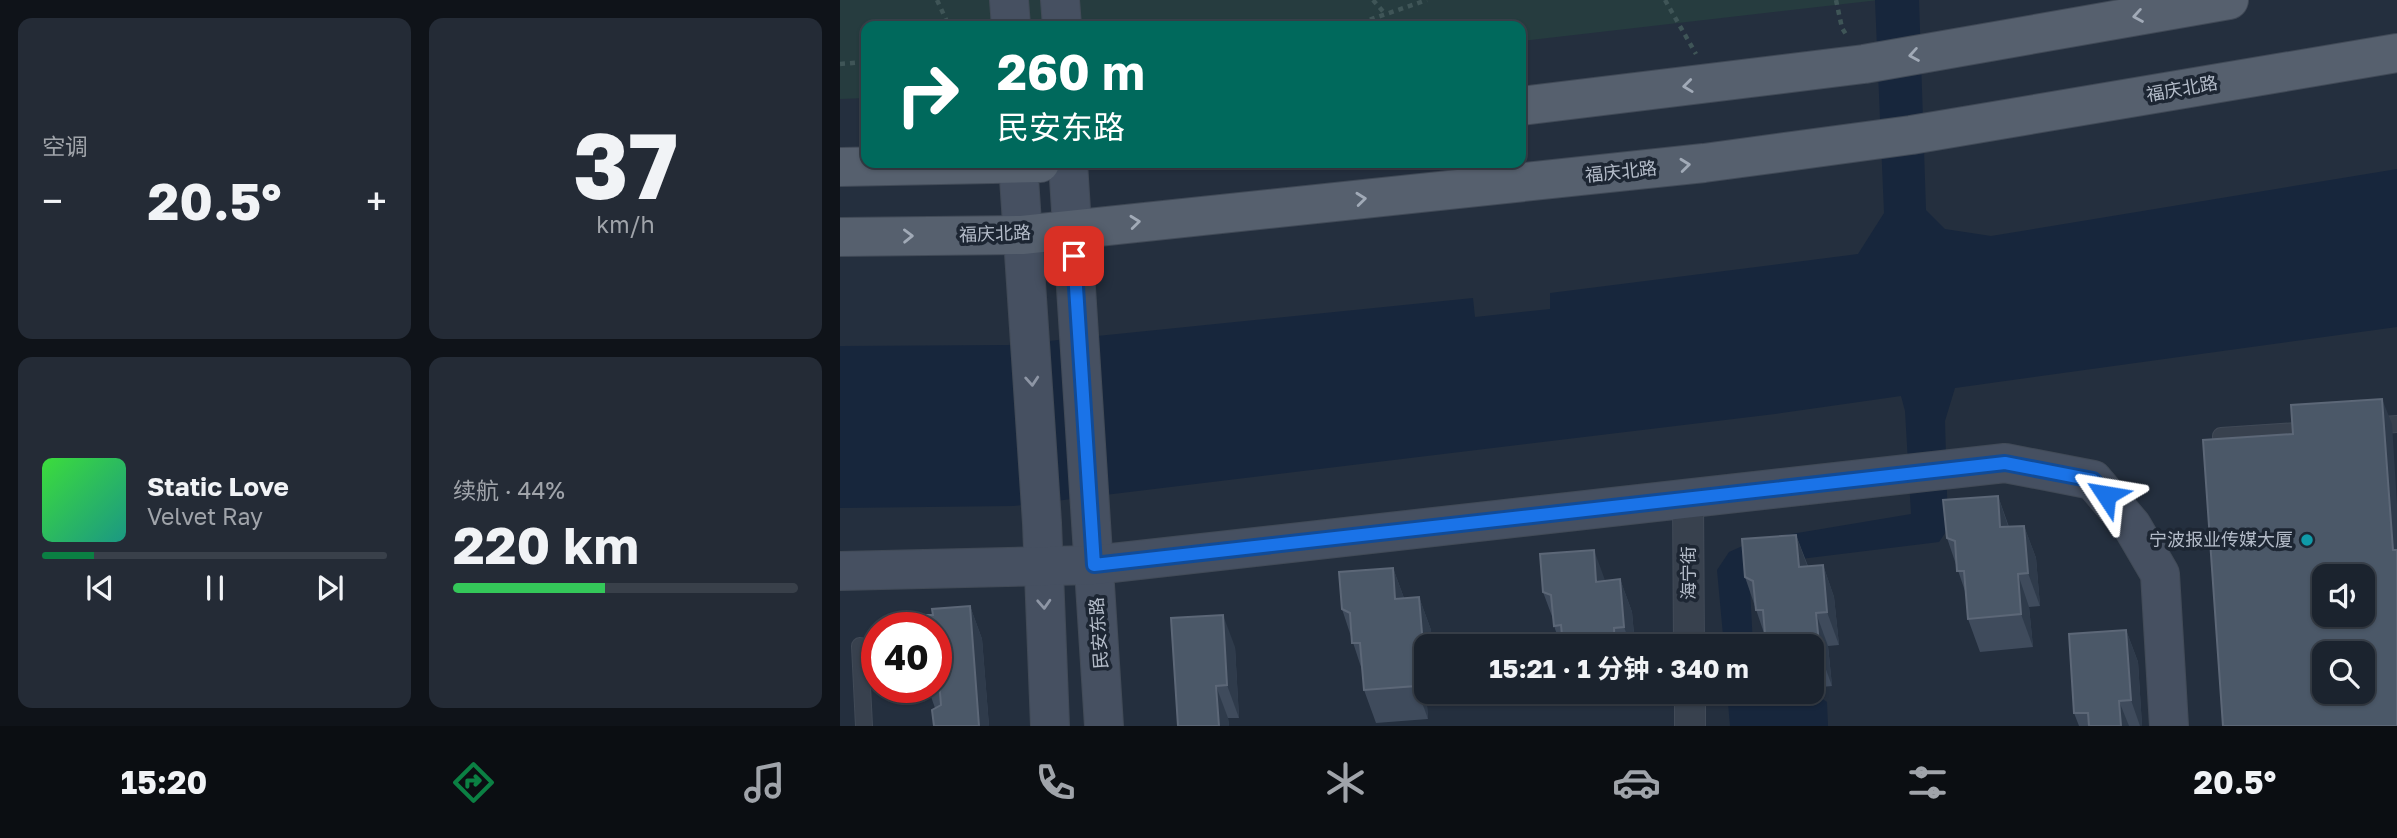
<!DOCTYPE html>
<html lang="zh">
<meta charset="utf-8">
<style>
:root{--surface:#1b232e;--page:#242b36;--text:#f1f3f6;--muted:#a0a4aa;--line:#39404a;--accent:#0b8043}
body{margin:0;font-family:"Golos Text","Noto Sans SC",sans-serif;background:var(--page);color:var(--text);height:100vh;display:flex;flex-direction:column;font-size:26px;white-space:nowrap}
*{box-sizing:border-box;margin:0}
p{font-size:23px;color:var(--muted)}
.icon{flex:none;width:38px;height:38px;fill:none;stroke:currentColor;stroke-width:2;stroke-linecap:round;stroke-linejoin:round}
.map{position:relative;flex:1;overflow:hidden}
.side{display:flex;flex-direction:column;gap:18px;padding:18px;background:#0f1319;width:840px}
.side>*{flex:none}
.banner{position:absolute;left:21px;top:21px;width:665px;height:147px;border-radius:14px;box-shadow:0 2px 5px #0004,0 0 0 2px var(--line);background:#00695c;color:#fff;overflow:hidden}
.buttons{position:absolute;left:1472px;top:564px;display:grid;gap:14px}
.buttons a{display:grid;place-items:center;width:63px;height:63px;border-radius:14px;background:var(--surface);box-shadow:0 2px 5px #0004,0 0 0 2px var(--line);font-size:35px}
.speed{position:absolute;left:21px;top:612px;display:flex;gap:14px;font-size:35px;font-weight:700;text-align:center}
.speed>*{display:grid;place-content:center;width:91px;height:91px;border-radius:50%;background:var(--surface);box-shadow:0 2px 5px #0004,0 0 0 2px var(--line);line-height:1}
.speed .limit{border:10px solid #d22;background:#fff;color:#111}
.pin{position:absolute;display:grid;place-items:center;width:60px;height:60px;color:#fff;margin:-30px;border-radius:14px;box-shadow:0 4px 10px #0006}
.me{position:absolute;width:77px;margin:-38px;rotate:303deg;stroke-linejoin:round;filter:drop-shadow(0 0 5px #0008)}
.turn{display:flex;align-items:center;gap:24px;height:147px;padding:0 21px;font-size:32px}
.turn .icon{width:91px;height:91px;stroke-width:2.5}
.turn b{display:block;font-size:49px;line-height:60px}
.big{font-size:52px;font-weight:700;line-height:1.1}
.side .card{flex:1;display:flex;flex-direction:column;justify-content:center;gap:10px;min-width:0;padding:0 24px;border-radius:14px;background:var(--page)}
.side .dial{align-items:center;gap:0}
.dial b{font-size:91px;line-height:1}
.song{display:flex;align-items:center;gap:21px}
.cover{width:84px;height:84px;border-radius:10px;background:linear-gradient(135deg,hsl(120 70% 55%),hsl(170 70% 35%))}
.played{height:7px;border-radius:4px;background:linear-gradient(90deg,var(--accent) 15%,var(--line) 15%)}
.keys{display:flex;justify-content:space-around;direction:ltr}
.heat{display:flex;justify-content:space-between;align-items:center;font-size:38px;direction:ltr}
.charge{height:10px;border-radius:5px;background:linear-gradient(90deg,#34c759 44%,var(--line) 0)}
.side .tiles{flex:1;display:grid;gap:18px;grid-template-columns:repeat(2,1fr)}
.trip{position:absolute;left:574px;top:634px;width:410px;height:70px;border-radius:14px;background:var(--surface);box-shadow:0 2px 5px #0004,0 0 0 2px var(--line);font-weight:700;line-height:70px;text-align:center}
.tabs{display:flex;height:112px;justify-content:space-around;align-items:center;background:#0b0e12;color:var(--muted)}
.tabs .icon{width:49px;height:49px}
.tabs .active{color:var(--accent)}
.tabs b{font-size:32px;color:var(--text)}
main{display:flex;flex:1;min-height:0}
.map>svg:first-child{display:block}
</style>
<main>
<section class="side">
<div class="tiles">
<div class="card"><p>空调</p>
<div class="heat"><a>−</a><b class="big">20.5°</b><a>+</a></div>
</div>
<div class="card dial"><b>37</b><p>km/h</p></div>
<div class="card">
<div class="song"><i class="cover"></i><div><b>Static Love</b><p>Velvet Ray</p></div></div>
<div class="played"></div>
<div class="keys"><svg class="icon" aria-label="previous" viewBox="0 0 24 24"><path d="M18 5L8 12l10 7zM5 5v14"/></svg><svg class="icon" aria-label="pause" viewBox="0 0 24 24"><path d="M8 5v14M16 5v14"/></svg><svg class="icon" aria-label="next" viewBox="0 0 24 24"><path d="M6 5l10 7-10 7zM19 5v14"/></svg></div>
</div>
<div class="card"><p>续航 · 44%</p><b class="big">220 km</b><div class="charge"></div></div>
</div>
</section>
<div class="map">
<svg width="1557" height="726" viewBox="0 0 1557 726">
<rect width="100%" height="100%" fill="#242f3e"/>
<polygon fill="#263c3f" points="0,0 1039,0 681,41 681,26 26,26 26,98 0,99"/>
<g fill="#17263c">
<polygon points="1035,0 1079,0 1086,210 1105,229 1151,236 1557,169 1557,327 1115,388 1105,421 1108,529 1099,542 919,564 909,569 913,646 884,646 877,570 889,552 916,540 1071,514 1065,411 1061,396 935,414 173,506 0,508 0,346 168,345 633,298 635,317 710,309 710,293 1018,254 1044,213"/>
<polygon points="887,691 923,691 933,700 981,698 987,702 988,726 890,726"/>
</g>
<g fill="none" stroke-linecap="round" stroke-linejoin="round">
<g stroke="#414a57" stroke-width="18">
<g id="lane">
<polyline points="1530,426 1557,424"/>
<polyline points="1382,458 1381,436 1473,430"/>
<polyline points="20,646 24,726"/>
</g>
</g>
<g stroke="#414a57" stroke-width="32">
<g id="street">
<polyline points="848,500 849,646"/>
<polyline points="850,691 850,726"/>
</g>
</g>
<g stroke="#414a57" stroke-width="40">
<g id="secondary">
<polyline points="169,0 171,26"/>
<polyline points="220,0 222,26"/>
<polyline points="178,163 202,523 210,726"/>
<polyline points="228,163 264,726"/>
<polyline points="0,571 254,565 1165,463 1253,480 1292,526 1320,574 1329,726"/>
</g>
</g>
<g stroke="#414a57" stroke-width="40">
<g id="primary">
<polyline points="681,106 1024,64 1389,0"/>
<polyline points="0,167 200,163"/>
<polyline points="0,237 182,235 864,163 1071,135 1557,53"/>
</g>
</g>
<g stroke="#3f5557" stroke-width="4.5" stroke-dasharray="5 5" stroke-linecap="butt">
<polyline points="97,0 109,26"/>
<polyline points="533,0 546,15"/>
<polyline points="825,0 856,54"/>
<polyline points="996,0 1002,28 1007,36"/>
<polyline points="511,26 587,0"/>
<polyline points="0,64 26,62"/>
</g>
<use href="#lane" stroke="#38414e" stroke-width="16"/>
<use href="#street" stroke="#38414e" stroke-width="30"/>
<use href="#secondary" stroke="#465061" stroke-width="38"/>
<use href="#primary" stroke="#56606e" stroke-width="38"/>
</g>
<g fill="#3f4b5c">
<polygon points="1158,496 1169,527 1184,526 1196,558 1200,606 1189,607 1193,647 1140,652 1128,619 1127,597 1107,538"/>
<polygon points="956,535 968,566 983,565 994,597 999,645 988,646 992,686 971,688 971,646 925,636 905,577"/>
<polygon points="553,568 564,598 579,597 591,630 586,646 586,678 585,678 588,719 536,723 524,690 522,670 502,609"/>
<polygon points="780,579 792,612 795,646 721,646 714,626 713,619 703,592 765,581"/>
<polygon points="130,606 142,639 149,726 95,708 88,688 96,688 96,661 99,661 96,655 96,628 86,628 86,626 93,615"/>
<polygon points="1286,630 1298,662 1302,726 1239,726 1234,713"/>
<polygon points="395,647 399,718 388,718 389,726 338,726"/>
<polygon points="732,691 788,691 789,701 737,705"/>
</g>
<g fill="#2f3b4b">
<polygon points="1542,399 1552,424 1557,504 1557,562 1553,550"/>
<polygon points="1158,496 1169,529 1160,527"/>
<polygon points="1184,526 1196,558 1200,606 1188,573"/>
<polygon points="956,535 968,568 959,567"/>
<polygon points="754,550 766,583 756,582"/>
<polygon points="983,565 994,597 999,645 987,612"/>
<polygon points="553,568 565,601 555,599"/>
<polygon points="1178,574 1189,607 1193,647 1181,614"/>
<polygon points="780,579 792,612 795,646 791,646 784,627"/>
<polygon points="579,597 591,630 592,646 586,646 586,653 583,645"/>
<polygon points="130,606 142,639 149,726 139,726"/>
<polygon points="976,613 988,646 992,686 980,653"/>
<polygon points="383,615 395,647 399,718 387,685"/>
<polygon points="774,628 780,646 775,646"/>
<polygon points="1286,630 1298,662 1302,726 1300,726 1291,700"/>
<polygon points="573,646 585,678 588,719 576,686"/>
<polygon points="376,686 388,718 389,726 379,726"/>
<polygon points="1279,701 1289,726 1281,726"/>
</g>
<g fill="#4b5868" stroke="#5c6777" stroke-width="2" fill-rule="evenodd">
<path d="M1542,399L1553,550H1557V726H1383L1363,440L1453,434L1451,405ZM1484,576H1522V614H1484ZM1484,653H1522V691H1484Z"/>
<polygon points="1158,496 1160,527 1184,526 1188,573 1178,574 1181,614 1128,619 1124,571 1117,571 1115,541 1107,538 1103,500"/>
<polygon points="956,535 959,567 983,565 987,612 976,613 980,653 971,654 971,646 926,646 923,610 916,610 913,581 905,577 902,539"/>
<polygon points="754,550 756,582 780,579 784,627 774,628 775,646 723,646 721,625 714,626 711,595 703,592 700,554"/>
<polygon points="553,568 555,599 579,597 583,645 573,646 576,686 524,690 520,643 512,643 510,613 502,609 499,572"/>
<polygon points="130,606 139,726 94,726 92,710 101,705 99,680 96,681 96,661 99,661 96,625 86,626 85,615 93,615 92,609"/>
<polygon points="383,615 387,685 376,686 379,726 338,726 331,618"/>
<polygon points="1286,630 1291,700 1279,701 1281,726 1249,726 1248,713 1234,713 1229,634"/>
</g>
<defs><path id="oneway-chevron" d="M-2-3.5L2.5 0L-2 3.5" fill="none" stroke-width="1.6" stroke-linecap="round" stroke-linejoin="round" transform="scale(1.75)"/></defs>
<g stroke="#a1aab7">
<use href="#oneway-chevron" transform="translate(1298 16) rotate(170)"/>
<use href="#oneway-chevron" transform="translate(1074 55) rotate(170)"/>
<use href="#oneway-chevron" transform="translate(848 86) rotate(173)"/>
<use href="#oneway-chevron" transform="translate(845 165) rotate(-6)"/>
<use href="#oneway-chevron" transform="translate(521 199) rotate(-6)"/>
<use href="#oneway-chevron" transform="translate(295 222) rotate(-6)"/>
<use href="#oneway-chevron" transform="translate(68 236) rotate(-1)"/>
</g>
<g stroke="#8e96a5">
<use href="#oneway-chevron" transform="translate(192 381) rotate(86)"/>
<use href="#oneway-chevron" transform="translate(204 604) rotate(87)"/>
</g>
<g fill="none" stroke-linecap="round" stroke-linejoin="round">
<g stroke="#114b97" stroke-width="18">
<polyline id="route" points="234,256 254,565 1165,463 1253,480 1266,495"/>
</g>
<use href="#route" stroke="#1a73e8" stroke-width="12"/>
</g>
<circle fill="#0f9aa8" stroke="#1d2633" stroke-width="2.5" cx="1467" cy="540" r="7"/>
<g text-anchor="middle" stroke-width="7" stroke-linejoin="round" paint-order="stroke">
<g font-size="18" fill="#b4bcc9" stroke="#1d2633">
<text transform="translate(1342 89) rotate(-10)" y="6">福庆北路</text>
<text transform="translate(781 172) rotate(-6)" y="6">福庆北路</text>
<text transform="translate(155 234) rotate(-2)" y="6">福庆北路</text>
<text transform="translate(849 573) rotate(-90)" y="6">海宁街</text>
<text transform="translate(259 633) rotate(-94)" y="6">民安东路</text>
</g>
<g font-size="18" fill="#b4bcc9" stroke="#1d2633" text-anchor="end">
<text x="1453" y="546">宁波报业传媒大厦</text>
</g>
</g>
</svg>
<div class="buttons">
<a><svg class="icon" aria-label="sound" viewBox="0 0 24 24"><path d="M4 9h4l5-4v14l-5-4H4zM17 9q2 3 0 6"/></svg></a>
<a><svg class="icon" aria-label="search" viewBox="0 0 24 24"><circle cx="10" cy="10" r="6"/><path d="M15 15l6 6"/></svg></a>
</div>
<div class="speed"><div class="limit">40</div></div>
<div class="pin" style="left:234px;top:256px;background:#d93025"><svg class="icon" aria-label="arrive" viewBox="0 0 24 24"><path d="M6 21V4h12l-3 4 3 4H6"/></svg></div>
<svg class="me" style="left:1266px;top:495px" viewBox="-20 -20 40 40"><path d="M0-17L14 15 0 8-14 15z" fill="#1a73e8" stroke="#fff" stroke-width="4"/></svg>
<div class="trip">15:21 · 1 分钟 · 340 m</div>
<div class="banner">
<div class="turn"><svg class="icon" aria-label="right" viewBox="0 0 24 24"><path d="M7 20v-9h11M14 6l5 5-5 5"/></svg><div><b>260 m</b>民安东路</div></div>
</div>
</div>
</main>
<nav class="tabs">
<b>15:20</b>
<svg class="icon active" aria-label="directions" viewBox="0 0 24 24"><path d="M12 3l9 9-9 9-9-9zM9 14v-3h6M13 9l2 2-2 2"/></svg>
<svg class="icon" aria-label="music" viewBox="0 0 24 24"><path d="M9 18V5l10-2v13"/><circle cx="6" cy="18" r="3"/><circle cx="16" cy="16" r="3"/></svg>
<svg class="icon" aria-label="phone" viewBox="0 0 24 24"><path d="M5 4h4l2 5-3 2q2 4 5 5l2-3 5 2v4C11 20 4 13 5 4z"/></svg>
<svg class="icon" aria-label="climate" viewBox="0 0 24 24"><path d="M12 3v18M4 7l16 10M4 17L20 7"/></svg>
<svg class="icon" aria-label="car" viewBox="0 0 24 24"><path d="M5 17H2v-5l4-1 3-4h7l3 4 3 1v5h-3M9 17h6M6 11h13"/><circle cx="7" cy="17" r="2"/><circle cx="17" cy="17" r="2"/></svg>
<svg class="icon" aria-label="filters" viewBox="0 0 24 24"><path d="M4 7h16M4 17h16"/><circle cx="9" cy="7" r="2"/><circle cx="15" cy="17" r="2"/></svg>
<b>20.5°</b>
</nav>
